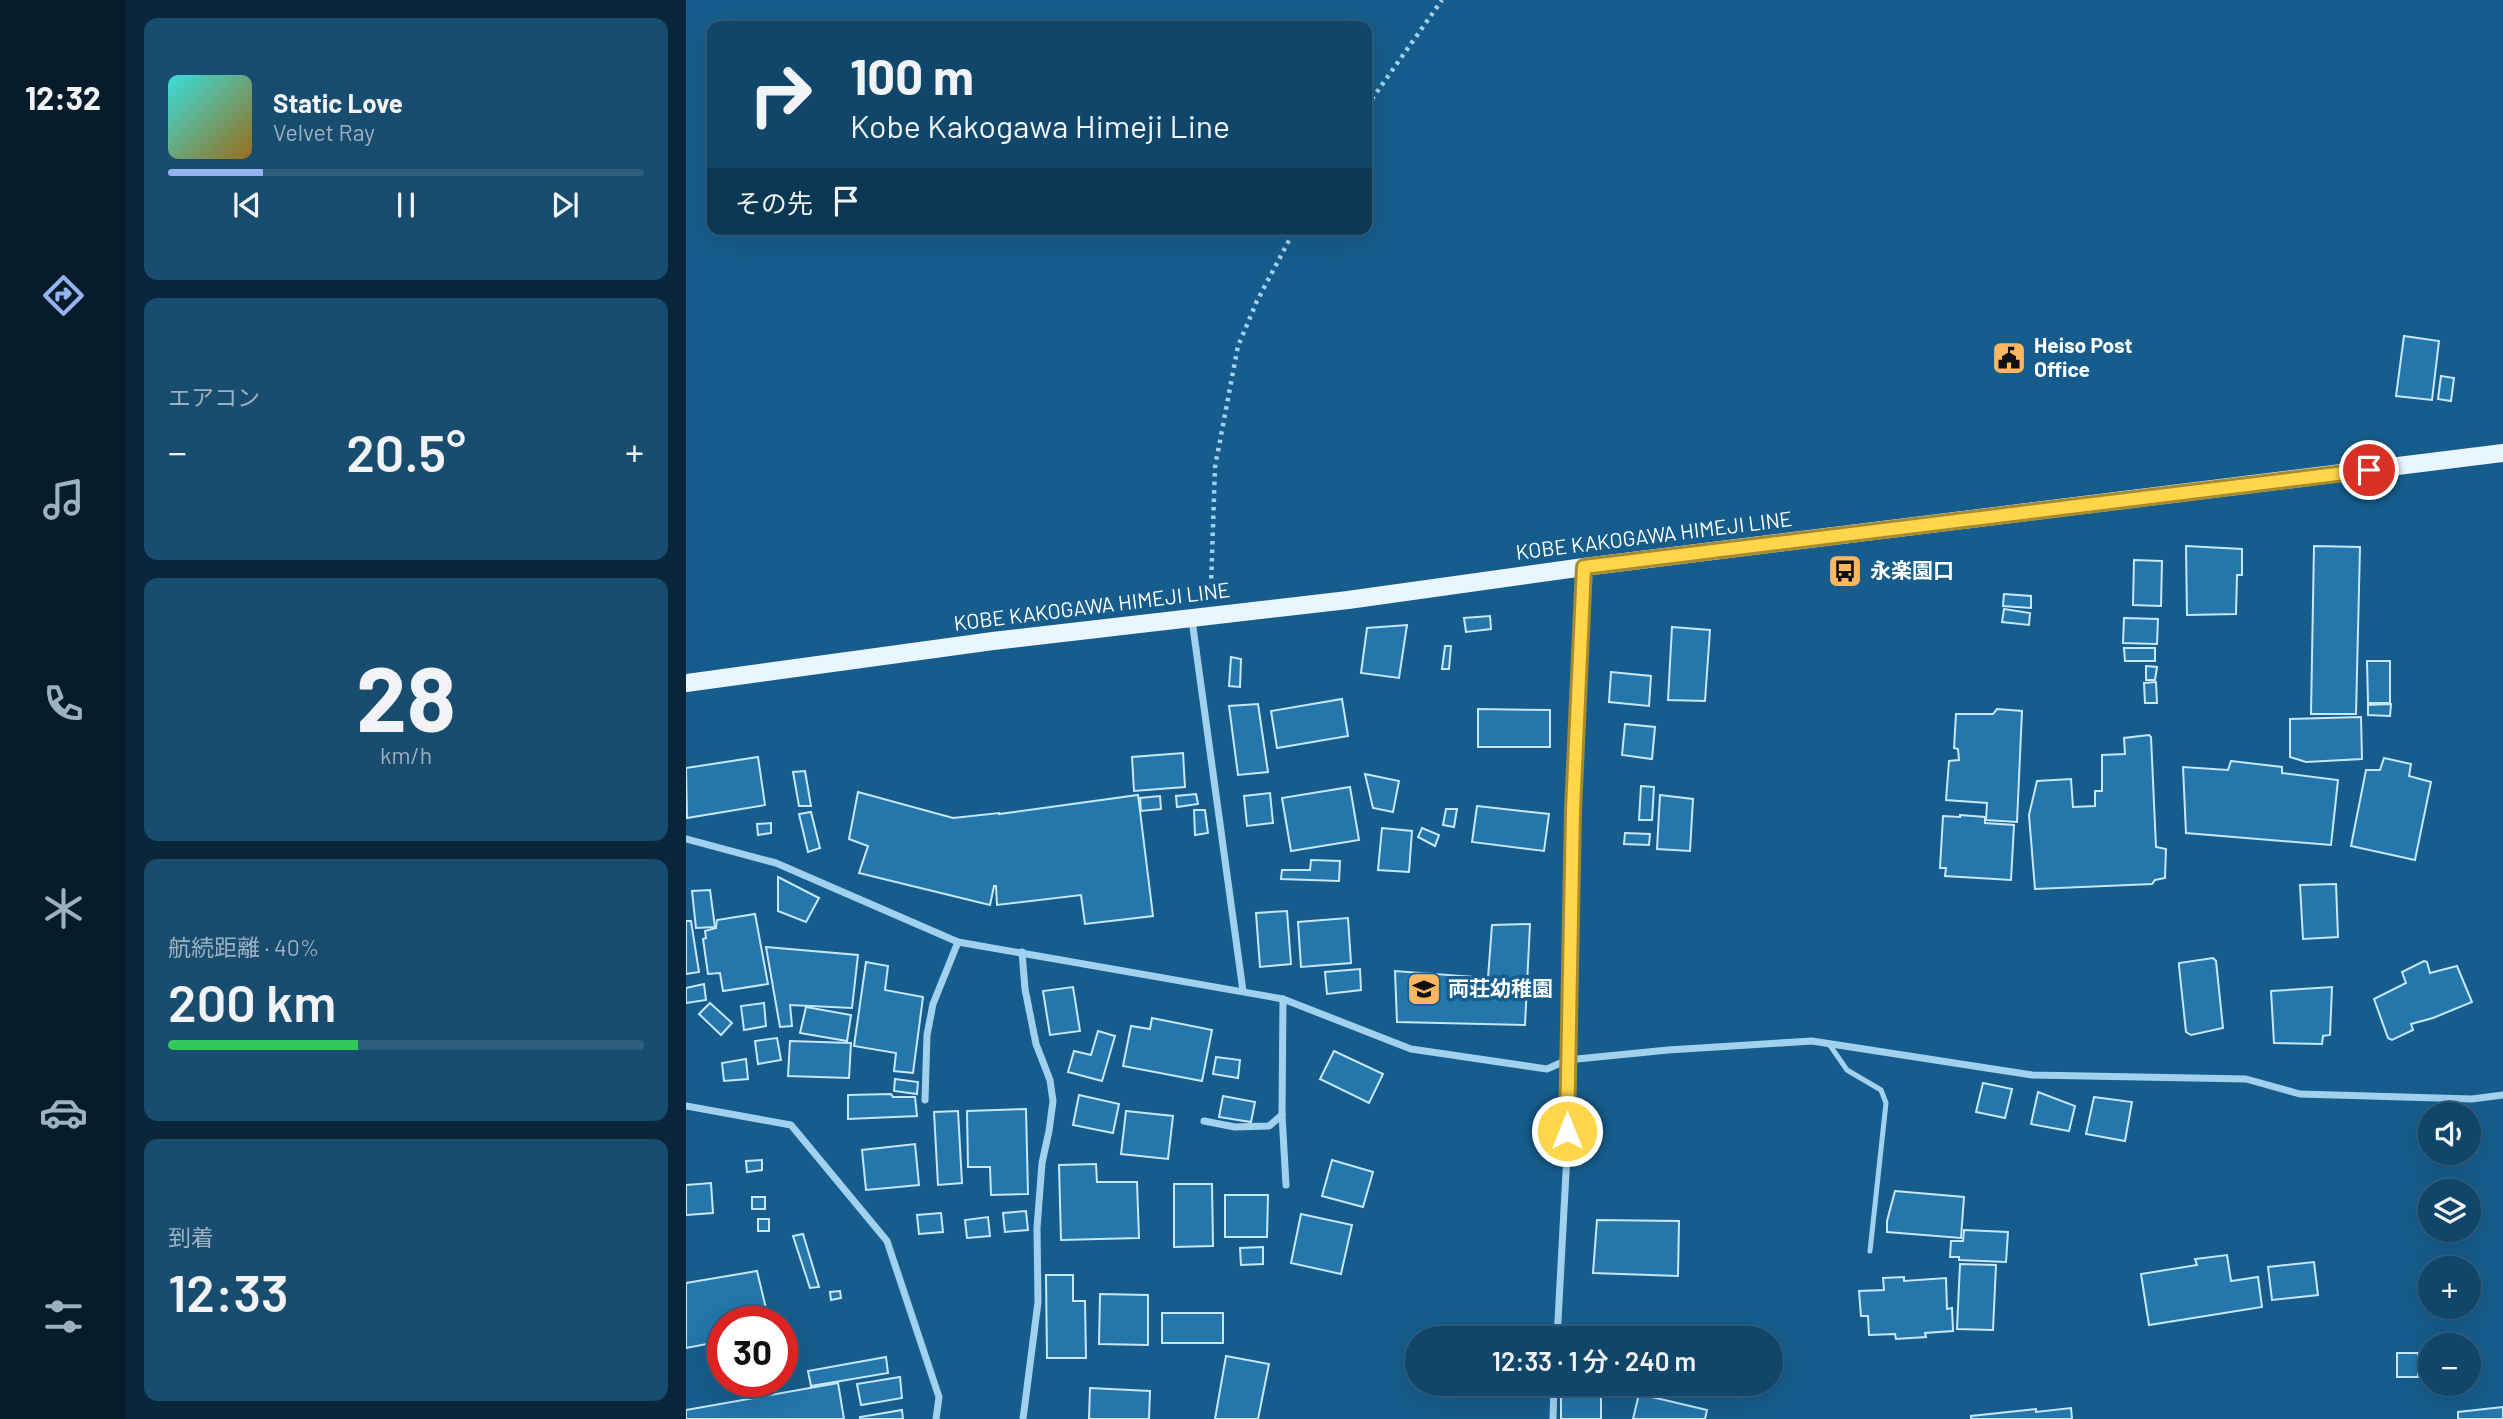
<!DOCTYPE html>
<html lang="ja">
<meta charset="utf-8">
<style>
:root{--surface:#10466a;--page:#194d70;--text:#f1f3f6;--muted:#9cb1c1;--line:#305e7e;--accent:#95b2f1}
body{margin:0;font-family:Barlow,"Noto Sans JP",sans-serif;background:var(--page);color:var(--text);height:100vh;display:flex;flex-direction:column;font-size:26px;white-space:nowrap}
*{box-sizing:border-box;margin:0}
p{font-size:23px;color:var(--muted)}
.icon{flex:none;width:38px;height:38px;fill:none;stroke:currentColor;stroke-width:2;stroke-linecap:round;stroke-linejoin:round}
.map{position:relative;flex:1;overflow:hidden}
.panel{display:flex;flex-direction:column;gap:18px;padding:18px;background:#09263a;width:560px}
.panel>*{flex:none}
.hud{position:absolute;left:21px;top:21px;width:665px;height:214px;border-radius:14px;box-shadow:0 7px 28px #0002,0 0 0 2px var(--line);background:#10466a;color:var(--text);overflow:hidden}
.controls{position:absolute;left:1732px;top:1102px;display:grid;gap:14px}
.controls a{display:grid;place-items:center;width:63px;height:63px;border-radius:50%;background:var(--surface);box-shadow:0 7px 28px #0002,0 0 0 2px var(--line);font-size:35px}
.speed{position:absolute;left:21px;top:1306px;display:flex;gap:14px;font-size:35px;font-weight:700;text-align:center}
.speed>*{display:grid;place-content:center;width:91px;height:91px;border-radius:50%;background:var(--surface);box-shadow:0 7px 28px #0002,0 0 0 2px var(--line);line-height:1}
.speed .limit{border:10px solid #d22;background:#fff;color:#111}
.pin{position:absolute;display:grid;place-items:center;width:60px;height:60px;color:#fff;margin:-30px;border:4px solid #fff;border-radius:50%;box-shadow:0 2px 7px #0007}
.me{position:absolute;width:77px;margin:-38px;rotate:0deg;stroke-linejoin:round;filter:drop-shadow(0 0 5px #0008)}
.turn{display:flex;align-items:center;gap:24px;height:147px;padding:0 28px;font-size:32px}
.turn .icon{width:91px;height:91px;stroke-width:2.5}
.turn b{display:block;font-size:49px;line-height:60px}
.then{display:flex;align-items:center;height:66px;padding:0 28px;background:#0003;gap:14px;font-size:26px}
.big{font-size:52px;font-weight:600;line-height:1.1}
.panel .tile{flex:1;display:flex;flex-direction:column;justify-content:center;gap:10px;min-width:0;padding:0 24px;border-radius:14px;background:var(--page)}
.panel .dial{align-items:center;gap:0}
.dial b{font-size:91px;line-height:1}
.song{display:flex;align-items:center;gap:21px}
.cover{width:84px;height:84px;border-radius:10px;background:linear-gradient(135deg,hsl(180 70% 55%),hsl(40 70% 35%))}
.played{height:7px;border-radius:4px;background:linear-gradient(90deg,var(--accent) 20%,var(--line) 20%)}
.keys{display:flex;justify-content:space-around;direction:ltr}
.heat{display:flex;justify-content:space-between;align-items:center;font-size:38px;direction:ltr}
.charge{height:10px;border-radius:5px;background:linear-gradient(90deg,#34c759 40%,var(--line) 0)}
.trip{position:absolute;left:719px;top:1326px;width:378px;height:70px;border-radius:35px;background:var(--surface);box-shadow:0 7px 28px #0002,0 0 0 2px var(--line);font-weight:600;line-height:70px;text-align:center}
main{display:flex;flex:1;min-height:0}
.tab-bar{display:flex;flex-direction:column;width:126px;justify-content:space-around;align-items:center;background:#061c2a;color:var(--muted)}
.tab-bar .icon{width:49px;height:49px}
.tab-bar .selected{color:var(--accent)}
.tab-bar b{font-size:32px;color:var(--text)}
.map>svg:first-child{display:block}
</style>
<main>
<nav class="tab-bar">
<b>12:32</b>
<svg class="icon selected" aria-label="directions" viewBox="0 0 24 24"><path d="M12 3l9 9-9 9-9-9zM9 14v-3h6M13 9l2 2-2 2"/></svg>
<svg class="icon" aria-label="music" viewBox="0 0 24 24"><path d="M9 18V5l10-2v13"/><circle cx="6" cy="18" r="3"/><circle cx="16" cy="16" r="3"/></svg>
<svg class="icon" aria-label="phone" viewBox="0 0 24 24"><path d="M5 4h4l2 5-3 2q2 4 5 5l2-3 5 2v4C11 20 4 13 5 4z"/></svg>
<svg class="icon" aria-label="climate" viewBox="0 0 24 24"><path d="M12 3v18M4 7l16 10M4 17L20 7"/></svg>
<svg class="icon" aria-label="car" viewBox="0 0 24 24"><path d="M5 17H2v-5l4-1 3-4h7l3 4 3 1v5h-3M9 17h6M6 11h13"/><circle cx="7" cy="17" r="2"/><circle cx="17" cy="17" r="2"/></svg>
<svg class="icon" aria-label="filters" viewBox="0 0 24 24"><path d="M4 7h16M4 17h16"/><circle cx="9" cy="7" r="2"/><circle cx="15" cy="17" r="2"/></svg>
</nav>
<section class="panel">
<div class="tile">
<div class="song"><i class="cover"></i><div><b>Static Love</b><p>Velvet Ray</p></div></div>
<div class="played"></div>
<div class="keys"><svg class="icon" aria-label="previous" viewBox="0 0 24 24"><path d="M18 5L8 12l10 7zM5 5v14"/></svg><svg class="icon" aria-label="pause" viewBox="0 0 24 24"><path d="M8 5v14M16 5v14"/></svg><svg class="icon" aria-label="next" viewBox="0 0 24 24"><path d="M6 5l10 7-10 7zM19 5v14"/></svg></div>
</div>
<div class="tile"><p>エアコン</p>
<div class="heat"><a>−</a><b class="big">20.5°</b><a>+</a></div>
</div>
<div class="tile dial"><b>28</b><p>km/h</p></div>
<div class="tile"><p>航続距離 · 40%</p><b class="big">200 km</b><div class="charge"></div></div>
<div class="tile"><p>到着</p><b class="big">12:33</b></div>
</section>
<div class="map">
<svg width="1817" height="1419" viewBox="0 0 1817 1419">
<rect width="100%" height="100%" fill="#165d8d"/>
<g fill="#2476ab" stroke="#c7e7fb" stroke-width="2">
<polygon points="1718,336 1753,341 1746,400 1710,396"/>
<polygon points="1755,376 1768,378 1765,401 1752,399"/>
<polygon points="1500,546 1556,549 1556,575 1551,575 1550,614 1501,615"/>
<polygon points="1628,546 1674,547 1670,714 1625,714"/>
<polygon points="1448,560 1476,561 1475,606 1447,605"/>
<polygon points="1318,594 1345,596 1345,608 1317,606"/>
<polygon points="1318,609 1344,613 1343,625 1316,622"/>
<polygon points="804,616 805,629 780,632 778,618"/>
<polygon points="1438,618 1472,619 1471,644 1437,643"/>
<polygon points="721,625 713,678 675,673 681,628"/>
<polygon points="986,627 1024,630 1019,701 982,700"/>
<polygon points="759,646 765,646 763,669 756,669"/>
<polygon points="1438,648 1469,648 1469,661 1439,661"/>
<polygon points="545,657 555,659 554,687 543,686"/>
<polygon points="1681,661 1704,661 1704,703 1682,703"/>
<polygon points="1460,666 1471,667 1469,680 1460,680"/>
<polygon points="925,672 965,676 963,706 923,702"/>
<polygon points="1470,682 1471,703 1459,703 1458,683"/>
<polygon points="656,699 662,736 591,748 585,711"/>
<polygon points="572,704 582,772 552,775 543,706"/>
<polygon points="1705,704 1704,716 1682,715 1682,705"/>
<polygon points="792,709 864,710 864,747 792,747"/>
<polygon points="1311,709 1336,711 1331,822 1300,820 1301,803 1260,800 1263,761 1273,760 1272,749 1268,748 1270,714 1307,714"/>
<polygon points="1675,717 1676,759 1620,762 1604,757 1604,719"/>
<polygon points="939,724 969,727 966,759 936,755"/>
<polygon points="1463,735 1465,737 1470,847 1480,849 1479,878 1469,880 1466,884 1349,889 1343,815 1351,781 1385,779 1387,807 1409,806 1409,791 1416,791 1416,755 1439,754 1438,738"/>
<polygon points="497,753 499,787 448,791 446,757"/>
<polygon points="72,757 79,805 1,818 0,768"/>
<polygon points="1698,758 1725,764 1723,776 1745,782 1729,860 1665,846 1680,770 1694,770"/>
<polygon points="1545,761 1596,767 1596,773 1652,780 1645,845 1500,833 1497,767 1542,770"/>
<polygon points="119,771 125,806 113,806 107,772"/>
<polygon points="679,774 713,781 707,812 687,808"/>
<polygon points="955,786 968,787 966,820 953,820"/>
<polygon points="664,787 673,840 605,851 596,798"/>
<polygon points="172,792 267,818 313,813 313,814 452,795 467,916 399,924 395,895 311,905 310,886 308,886 304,905 173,873 182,846 163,839"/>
<polygon points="584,793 587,823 561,826 558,796"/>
<polygon points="510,794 512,804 491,807 490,796"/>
<polygon points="974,795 1007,799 1004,851 971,849"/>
<polygon points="474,796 475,809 455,811 454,798"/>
<polygon points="791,806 863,814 858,851 786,842"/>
<polygon points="760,809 771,809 768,827 757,825"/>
<polygon points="508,810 519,810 522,833 509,835"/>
<polygon points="125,812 134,848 122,852 113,814"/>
<polygon points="1274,815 1299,817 1299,823 1328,825 1325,880 1259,876 1260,868 1254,868 1257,816 1274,817"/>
<polygon points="85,823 85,833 72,835 71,824"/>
<polygon points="696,828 726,831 723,872 692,870"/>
<polygon points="736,828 753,835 749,846 732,837"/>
<polygon points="939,833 964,834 963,845 938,844"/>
<polygon points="625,860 654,861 653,881 595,879 596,870 624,870"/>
<polygon points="92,877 133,898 120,922 92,911"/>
<polygon points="1650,884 1652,937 1617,939 1614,885"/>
<polygon points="24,890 29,927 10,928 6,891"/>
<polygon points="601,911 605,964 574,967 570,913"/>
<polygon points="69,914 82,984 37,991 34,973 22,974 17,939 20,938 19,931 30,928 31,920"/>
<polygon points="662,918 665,963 615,967 612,922"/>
<polygon points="0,921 5,921 13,972 0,974"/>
<polygon points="844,924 839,1025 711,1022 709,971 802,978 806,925"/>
<polygon points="80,947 172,955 166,1008 104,1005 106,1026 94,1027"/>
<polygon points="1527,958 1530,961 1537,1028 1505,1035 1500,1032 1493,966 1493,963"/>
<polygon points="1738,961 1741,962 1744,973 1771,966 1786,1002 1747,1018 1725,1024 1727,1030 1706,1040 1702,1038 1688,999 1720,983 1716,972"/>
<polygon points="180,962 202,966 199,990 237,997 227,1073 208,1071 210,1053 168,1046"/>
<polygon points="674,969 675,990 641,994 639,972"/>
<polygon points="18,984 20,1000 0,1003 0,988"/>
<polygon points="387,987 394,1031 364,1035 357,991"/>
<polygon points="1646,987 1644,1035 1637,1036 1636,1044 1588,1043 1585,991"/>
<polygon points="24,1003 46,1023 35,1035 13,1014"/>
<polygon points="78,1003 80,1026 58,1030 55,1006"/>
<polygon points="120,1007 165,1015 161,1041 114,1033"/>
<polygon points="466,1018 526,1030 516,1081 437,1066 445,1026 464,1029"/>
<polygon points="412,1031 429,1036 416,1081 382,1072 388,1051 405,1055"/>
<polygon points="91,1038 95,1060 72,1064 69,1041"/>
<polygon points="104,1041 165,1043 163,1078 102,1076"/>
<polygon points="648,1051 697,1074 683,1103 634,1079"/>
<polygon points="530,1057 554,1060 552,1078 527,1074"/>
<polygon points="60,1059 62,1079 38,1081 36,1063"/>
<polygon points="209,1079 232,1082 231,1094 208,1091"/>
<polygon points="1297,1083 1326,1089 1319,1118 1290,1112"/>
<polygon points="1352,1092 1389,1106 1383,1131 1345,1124"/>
<polygon points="205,1094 207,1097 229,1097 231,1116 162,1119 162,1095"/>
<polygon points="393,1095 433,1104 427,1133 387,1125"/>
<polygon points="537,1096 569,1102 565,1122 533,1117"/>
<polygon points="1408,1097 1446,1102 1439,1141 1400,1134"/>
<polygon points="340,1109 342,1194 305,1195 304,1167 282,1167 281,1111"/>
<polygon points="272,1111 276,1183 252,1185 248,1112"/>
<polygon points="440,1111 487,1116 482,1159 435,1154"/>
<polygon points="229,1144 233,1185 180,1190 176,1150"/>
<polygon points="76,1160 76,1170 61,1172 60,1161"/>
<polygon points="646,1160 687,1172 677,1207 636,1196"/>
<polygon points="410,1164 411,1182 451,1182 453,1238 375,1240 373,1165"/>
<polygon points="25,1183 27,1213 0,1215 0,1185"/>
<polygon points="488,1184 526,1184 527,1246 488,1247"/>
<polygon points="1209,1191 1278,1197 1275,1238 1201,1232 1201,1221"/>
<polygon points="539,1195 582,1195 581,1237 539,1237"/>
<rect x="66" y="1197" width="13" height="12"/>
<polygon points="340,1211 342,1230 319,1232 317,1213"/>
<polygon points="255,1213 257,1232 233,1234 231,1215"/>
<polygon points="615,1214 666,1225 655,1274 605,1263"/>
<polygon points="302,1217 304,1236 281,1238 279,1220"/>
<rect x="72" y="1219" width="11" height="12"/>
<polygon points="911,1220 993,1221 992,1276 907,1273"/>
<polygon points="1278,1230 1322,1232 1320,1262 1273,1260 1273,1257 1264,1257 1265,1241 1277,1241"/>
<polygon points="117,1234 133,1287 124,1288 107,1236"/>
<polygon points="577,1247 577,1264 555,1265 554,1248"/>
<polygon points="1541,1255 1545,1281 1572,1277 1576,1307 1463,1325 1455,1274 1511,1265 1509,1259"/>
<polygon points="1628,1262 1632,1295 1586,1300 1582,1267"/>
<polygon points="1274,1264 1310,1265 1307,1330 1271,1329"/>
<polygon points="71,1271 83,1321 37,1321 37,1341 0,1348 0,1283"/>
<polygon points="360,1275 387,1275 387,1301 399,1301 400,1358 361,1358"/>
<polygon points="1218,1277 1218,1281 1260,1278 1261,1309 1266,1308 1267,1331 1239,1333 1240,1337 1210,1339 1209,1334 1183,1335 1182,1316 1175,1316 1173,1291 1198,1290 1197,1278"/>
<polygon points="154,1291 155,1298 145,1300 144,1292"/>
<polygon points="414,1294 462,1295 462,1345 413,1344"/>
<rect x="476" y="1313" width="61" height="30"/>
<rect x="1711" y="1353" width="21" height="24"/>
<polygon points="540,1356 583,1364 572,1419 529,1419"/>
<polygon points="200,1357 202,1373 125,1386 122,1371"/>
<polygon points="214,1377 216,1398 175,1405 171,1384"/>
<polygon points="152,1383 158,1419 0,1419 0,1410"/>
<rect x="875" y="1384" width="40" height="35"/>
<polygon points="404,1388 464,1391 463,1419 403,1419"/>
<polygon points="953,1394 1021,1410 1019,1419 947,1419"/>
<polygon points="1817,1407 1817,1419 1772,1419 1772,1412"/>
<polygon points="1385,1408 1386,1419 1285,1419 1285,1416 1350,1409 1350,1412"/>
<polygon points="216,1410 217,1419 174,1419 174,1417"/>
</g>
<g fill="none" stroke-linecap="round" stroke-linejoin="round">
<g stroke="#a1d1ef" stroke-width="4.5" stroke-dasharray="3.5 5" stroke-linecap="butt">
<polyline points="681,106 756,0"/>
<polyline points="525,587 529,467 552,346 571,301 609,229"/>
</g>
<polyline stroke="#a1d1ef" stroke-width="5" points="1143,1044 1161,1070 1195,1090 1200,1103 1184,1251"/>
<g stroke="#a1d1ef" stroke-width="7">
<polyline points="506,620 557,991"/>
<polyline points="0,839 90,863 272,942 597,999 725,1049 861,1069 881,1060 982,1050 1126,1041 1346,1075 1560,1079 1614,1094 1786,1099 1817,1095"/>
<polyline points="336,952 339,989 350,1044 364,1080 367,1101 363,1131 356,1163 351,1228 352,1302 337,1419"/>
<polyline points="597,999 596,1115 600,1185"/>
<polyline points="239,1100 241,1035 247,1004 272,942"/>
<polyline points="0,1106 105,1125 201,1241 253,1397 250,1419"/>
<polyline points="518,1121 549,1127 583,1126 596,1115"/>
<polyline points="871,1339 881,1154 887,810 898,568"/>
<polyline points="867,1419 868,1384"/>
</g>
<polyline stroke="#e9f5ff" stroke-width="18" points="0,683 307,641 662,600 898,567 1817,453"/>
</g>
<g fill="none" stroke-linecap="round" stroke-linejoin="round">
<g stroke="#a68a30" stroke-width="18">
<polyline id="route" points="881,1131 887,810 898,567 1683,470"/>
</g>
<use href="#route" stroke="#ffd54a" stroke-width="12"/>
</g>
<defs>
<g id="civic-square" transform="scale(1.75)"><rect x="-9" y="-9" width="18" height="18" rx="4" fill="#ffb75f" stroke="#165d8d"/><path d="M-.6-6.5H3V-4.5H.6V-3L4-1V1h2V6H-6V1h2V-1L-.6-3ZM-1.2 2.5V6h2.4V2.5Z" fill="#111"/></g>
<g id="bus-square" transform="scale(1.75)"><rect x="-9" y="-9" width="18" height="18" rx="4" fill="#ffb75f" stroke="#165d8d"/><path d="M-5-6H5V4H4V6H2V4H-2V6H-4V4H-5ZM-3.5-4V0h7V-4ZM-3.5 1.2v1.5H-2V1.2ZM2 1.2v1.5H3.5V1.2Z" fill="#111"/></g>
<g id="school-square" transform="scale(1.75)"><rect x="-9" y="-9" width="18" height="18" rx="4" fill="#ffb75f" stroke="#165d8d"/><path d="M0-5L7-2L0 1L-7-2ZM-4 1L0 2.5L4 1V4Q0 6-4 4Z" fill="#111"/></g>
</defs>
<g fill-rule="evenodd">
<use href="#civic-square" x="1323" y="358"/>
<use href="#bus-square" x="1159" y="571"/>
<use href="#school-square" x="738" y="989"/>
</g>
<g text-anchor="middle" stroke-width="7" stroke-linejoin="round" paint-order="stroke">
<g font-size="21" font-weight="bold" fill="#fff" stroke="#165d8d" text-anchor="start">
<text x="1348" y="353">Heiso Post<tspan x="1348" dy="24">Office</tspan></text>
<text x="1184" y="578">永楽園口</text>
<text x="762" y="996">両荘幼稚園</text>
</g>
<g font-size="21" fill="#fff" stroke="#165d8d">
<text transform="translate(968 536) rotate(-7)" y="7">KOBE KAKOGAWA HIMEJI LINE</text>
<text transform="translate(406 607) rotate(-7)" y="7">KOBE KAKOGAWA HIMEJI LINE</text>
</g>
</g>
</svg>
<div class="controls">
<a><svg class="icon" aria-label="sound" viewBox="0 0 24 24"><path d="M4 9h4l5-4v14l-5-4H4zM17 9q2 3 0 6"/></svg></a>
<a><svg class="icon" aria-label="layers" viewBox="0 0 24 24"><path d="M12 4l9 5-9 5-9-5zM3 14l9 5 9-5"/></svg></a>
<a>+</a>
<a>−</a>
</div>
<div class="speed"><div class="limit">30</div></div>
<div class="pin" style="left:1683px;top:470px;background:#d93025"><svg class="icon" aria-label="arrive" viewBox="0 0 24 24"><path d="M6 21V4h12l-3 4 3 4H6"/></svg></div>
<svg class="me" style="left:881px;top:1131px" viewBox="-20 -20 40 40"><circle r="17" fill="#ffd54a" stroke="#fff" stroke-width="3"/><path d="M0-11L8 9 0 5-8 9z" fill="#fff"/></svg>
<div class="trip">12:33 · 1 分 · 240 m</div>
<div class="hud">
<div class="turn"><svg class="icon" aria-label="right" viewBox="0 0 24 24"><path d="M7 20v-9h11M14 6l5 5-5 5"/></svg><div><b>100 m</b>Kobe Kakogawa Himeji Line</div></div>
<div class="then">その先<svg class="icon" aria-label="arrive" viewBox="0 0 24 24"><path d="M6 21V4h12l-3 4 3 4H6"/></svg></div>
</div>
</div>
</main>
